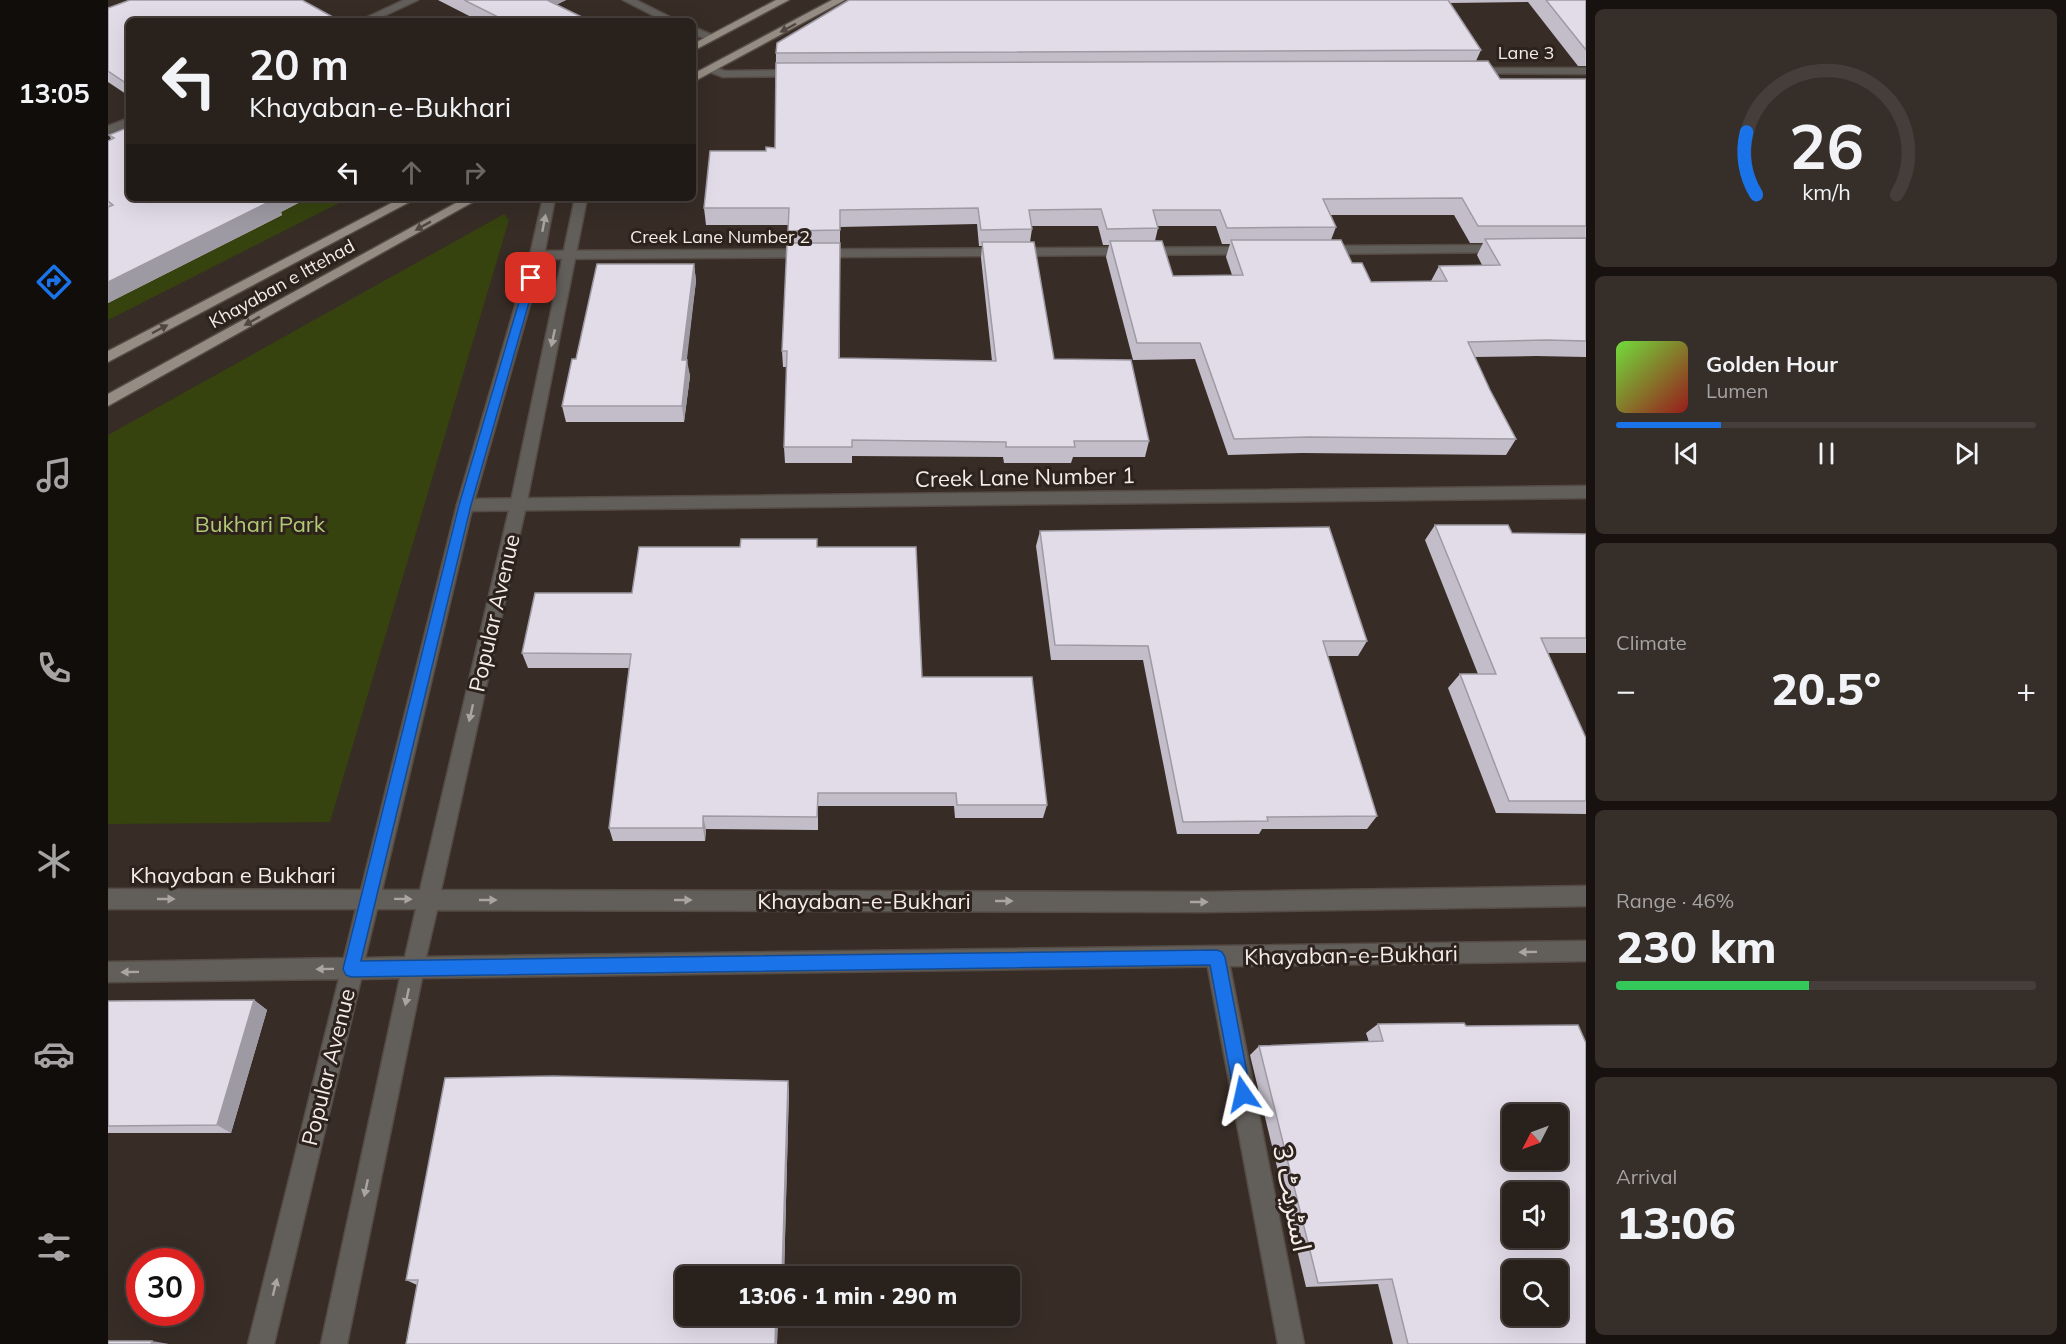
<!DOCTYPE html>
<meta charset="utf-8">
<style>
:root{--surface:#29211c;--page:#352e29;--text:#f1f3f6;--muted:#a5a3a3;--line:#453e3b;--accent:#1a73e8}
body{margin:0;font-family:Mulish,"Noto Sans Arabic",sans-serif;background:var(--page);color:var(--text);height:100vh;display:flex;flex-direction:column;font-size:22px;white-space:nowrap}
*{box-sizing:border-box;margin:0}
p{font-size:20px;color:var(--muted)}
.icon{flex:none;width:33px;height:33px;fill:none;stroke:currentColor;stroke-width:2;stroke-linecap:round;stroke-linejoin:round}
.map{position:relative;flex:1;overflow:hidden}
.drawer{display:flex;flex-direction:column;gap:9px;padding:9px;background:#17120f;width:480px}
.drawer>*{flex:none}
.top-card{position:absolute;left:18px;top:18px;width:570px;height:183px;border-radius:9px;box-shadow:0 6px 24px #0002,0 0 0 2px var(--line);background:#29211c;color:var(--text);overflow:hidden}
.needle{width:39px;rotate:228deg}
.controls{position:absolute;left:1394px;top:1104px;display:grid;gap:12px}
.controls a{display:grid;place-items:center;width:66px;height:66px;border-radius:9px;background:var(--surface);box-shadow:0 6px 24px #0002,0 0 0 2px var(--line);font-size:30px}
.speed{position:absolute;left:18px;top:1248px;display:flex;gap:12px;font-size:30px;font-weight:700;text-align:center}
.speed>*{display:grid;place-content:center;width:78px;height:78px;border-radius:50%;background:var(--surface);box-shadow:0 6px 24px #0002,0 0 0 2px var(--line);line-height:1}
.speed .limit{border:9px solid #d22;background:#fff;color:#111}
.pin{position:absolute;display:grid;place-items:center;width:51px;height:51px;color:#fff;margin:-26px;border-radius:12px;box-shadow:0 3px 9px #0006}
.me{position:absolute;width:66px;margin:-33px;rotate:349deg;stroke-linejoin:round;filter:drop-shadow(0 0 4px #0008)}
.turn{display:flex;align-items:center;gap:21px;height:126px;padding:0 24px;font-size:27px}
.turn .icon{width:78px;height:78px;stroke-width:2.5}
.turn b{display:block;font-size:42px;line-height:51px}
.lanes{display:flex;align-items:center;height:57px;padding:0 24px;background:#0003;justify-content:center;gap:30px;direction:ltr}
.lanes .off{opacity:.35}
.big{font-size:45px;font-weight:800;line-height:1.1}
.drawer .card{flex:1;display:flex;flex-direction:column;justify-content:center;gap:9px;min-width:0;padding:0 21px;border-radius:9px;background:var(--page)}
.drawer .dial{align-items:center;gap:0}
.dial svg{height:156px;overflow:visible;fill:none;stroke:var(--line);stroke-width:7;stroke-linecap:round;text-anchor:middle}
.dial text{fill:var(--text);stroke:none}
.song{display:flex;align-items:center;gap:18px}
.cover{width:72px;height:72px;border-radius:9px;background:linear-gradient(135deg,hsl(100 70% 55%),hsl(0 70% 35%))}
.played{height:6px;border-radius:3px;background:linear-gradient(90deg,var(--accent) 25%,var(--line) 25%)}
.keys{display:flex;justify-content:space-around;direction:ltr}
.heat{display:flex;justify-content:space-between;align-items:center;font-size:33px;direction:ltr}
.charge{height:9px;border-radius:4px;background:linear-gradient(90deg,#34c759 46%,var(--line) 0)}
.trip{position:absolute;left:567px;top:1266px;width:345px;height:60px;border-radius:9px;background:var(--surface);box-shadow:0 6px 24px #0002,0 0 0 2px var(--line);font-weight:800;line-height:60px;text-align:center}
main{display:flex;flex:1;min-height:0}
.menu{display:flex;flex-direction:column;width:108px;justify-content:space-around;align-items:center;background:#100d0b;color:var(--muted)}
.menu .icon{width:42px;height:42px}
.menu .on{color:var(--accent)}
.menu b{font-size:27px;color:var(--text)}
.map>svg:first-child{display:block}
</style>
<main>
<nav class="menu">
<b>13:05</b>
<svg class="icon on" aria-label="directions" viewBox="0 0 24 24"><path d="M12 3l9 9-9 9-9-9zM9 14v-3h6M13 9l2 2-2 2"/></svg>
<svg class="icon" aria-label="music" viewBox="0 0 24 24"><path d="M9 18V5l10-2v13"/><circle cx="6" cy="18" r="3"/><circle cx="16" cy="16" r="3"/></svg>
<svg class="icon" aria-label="phone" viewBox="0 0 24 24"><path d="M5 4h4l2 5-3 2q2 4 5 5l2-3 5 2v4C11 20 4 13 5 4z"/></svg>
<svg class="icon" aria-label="climate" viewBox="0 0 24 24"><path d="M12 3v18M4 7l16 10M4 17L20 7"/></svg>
<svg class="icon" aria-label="car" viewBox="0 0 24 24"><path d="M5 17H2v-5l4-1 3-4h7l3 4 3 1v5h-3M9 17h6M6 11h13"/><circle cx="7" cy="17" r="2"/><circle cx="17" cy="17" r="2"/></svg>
<svg class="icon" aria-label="filters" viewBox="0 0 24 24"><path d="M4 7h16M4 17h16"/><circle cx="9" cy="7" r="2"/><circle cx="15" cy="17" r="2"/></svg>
</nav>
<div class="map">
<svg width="1478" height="1344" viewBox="0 0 1478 1344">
<rect width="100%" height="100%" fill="#372c26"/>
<g fill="#36430f">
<polygon points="21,131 21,198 241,198 0,320 0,141"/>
<polygon points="396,214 401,220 222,822 0,824 0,435"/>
</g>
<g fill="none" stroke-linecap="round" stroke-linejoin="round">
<g stroke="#554b45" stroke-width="3">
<g id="minor">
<polygon points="296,0 310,0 265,21 251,21"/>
<polygon points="515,0 528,0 570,21 556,21"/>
<polygon points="585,27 607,36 608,38 603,41 585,34"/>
<polygon points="603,66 617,71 693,70 699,73 693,76 615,77 599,71 599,67"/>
<polygon points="1363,68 1478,68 1478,74 1359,73 1359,69"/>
<polygon points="21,118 21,126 0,134 0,126"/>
<polygon points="1395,245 1400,246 1402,249 1400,252 1213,254 1206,250 1213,246"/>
<polygon points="1143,247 1150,251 1148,254 429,259 422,255 429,251"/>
<polygon points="1478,486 1478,498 357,511 351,509 349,505 351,501 357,499"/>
<polygon points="1109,947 1116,950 1120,957 1196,1344 1170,1344 1098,957 1102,950"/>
</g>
</g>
<g stroke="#554b45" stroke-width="3">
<path id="tertiary" d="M435,198H447L436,255L365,505L274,890H312L402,506L467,198H479L418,506L333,890L1099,892L1478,886V906L1099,912L329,910L318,957L1478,941V961L314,978L239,1344H213L292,978L253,979L166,1344H140L231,979L0,982V962L236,958L248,909H0V889L253,890L349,505L422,255ZM269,909H308L297,957L257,958Z"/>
</g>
<g stroke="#554b45" stroke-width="3">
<g id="primary">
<polygon points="668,0 681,0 585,51 585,44"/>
<polygon points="724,0 737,0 585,82 585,74"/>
<polygon points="293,198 309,198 0,362 0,351"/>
<polygon points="357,198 372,198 0,406 0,394"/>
</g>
</g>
<use href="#minor" fill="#625e5a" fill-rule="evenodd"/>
<use href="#tertiary" fill="#625e5a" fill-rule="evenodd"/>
<use href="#primary" fill="#958c84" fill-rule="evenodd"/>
</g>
<g fill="#c2bdc8" fill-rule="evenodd">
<polygon points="330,0 458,0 448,5 482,21 371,21"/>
<path d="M750,0H1478V66H1470L1420,2L1342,3L1373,50L1368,61L1392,79H1478V357L1428,356L1367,357L1382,390L1408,439L1398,455L1194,453L1120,455L1087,359L1025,360L998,257L1001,245H995L990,226H924V229L922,242L946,359L1041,441L1037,457H965L963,463H896L895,457L744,456V463H677L676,447L679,367H675L674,351L680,243V225H598L596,208L658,151L667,148L668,53ZM1222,215H1346L1362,243H1375L1369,255L1374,265L1331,266L1323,281L1263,282L1223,240L1228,227ZM869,224L871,246H874L873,258L884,361L732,358V227ZM1050,226H1108L1114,244H1122L1118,257L1124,275L1065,276L1047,241L1050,228Z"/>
<polygon points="0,8 21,21 21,96 0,82"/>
<polygon points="21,127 21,198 200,198 173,212 174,215 0,303 0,141 3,139 1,135"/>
<polygon points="586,264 588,281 578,360 582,376 576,422 458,422 454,406 468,359"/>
<polygon points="1327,525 1404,533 1478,534 1478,653 1440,653 1478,738 1478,814 1388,813 1340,688 1352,674 1370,674 1317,540"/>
<polygon points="932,531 1259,641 1250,656 1219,656 1269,816 1259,829 1154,829 1151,834 1069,834 1035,660 943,660 928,546"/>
<polygon points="709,547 814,677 939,805 935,818 847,818 846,806 710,806 710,830 598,829 597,841 505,841 501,828 521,668 420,668 414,653 524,593"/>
<polygon points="146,1000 159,1010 123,1133 0,1133 0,1001"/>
<polygon points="1270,1024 1478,1344 1285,1344 1270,1284 1198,1287 1142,1055 1151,1046 1261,1042 1258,1033"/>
<polygon points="681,1089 676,1276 578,1276 578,1316 670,1316 669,1344 309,1285 298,1280"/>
</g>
<g fill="#9e9aa3">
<polygon points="431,0 458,0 433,11"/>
<polygon points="164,198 200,198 173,212 174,215 0,303 0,282"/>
<polygon points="586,264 588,281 577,376 574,360"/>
<polygon points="579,360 582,376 576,422 574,406"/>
<polygon points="595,816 598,829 597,841 595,828"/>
<polygon points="146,1000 159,1010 123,1133 109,1125"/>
<polygon points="680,1081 681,1089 676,1276 674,1276"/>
<polygon points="668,1316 670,1316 669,1344 667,1344"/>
<polygon points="44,1341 61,1344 43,1344"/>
</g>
<g fill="#e2dce9" stroke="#9e9aa3" stroke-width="1.5" fill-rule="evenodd">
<polygon points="22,0 194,0 232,21 21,21 21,85 0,71 0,8"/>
<polygon points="356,0 439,0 482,21 398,21"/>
<polygon points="741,0 1340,0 1373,50 668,53 669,43"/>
<polygon points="1438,0 1478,0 1478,50"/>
<polygon points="1380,61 1392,79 1478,79 1478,226 1370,226 1354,198 1215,199 1228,227 1119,228 1112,210 1045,210 1050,228 999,229 993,209 921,210 924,229 873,230 870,208 732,210 732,230 680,231 681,208 596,208 602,151 658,151 658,147 667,148 668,63"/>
<polygon points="21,127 21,198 165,198 167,199 0,282 0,207 5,205 0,201 0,141 6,138 1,135"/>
<polygon points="1478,238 1478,341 1439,340 1360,342 1382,390 1408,439 1201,437 1126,439 1092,343 1029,343 1002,241 1054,241 1065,276 1135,275 1123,240 1233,240 1244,263 1254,263 1263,282 1339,281 1331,266 1392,265 1377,239"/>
<polygon points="874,242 926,242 946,359 1023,360 1041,441 966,441 967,447 898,447 898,442 744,440 744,447 676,447 679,351 674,351 679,243 732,243 731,358 888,361"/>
<polygon points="489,264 586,264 574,360 579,360 574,406 454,406 464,359 468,359"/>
<polygon points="1327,525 1400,525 1404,533 1478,534 1478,638 1433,638 1478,738 1478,801 1401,801 1352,674 1388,674"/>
<polygon points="1221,527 1259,641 1215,641 1269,816 1159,817 1160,821 1075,822 1040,646 947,645 932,531"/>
<polygon points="633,539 709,539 709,547 808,547 814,677 924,677 939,805 849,805 848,793 710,793 709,817 595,816 595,828 501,828 523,654 414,653 427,593 524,593 531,547 632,547"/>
<polygon points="146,1000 109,1125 0,1126 0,1001"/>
<path d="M1356,1023L1358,1026L1470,1025L1478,1043V1344H1300L1284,1279L1210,1283L1151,1046L1275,1041L1270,1024ZM1404,1114H1449V1160H1404ZM1404,1192H1449V1238H1404ZM1404,1270H1449V1316H1404Z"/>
<polygon points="445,1076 680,1081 674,1276 578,1276 578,1316 668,1316 667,1344 298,1344 310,1280 298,1280 337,1078"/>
<polygon points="0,1341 44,1341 43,1344 0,1344"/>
</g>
<defs><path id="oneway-solid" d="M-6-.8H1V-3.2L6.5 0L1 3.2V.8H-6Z" transform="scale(1.5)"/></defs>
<g fill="#514740">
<use href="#oneway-solid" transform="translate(680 28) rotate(152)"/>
<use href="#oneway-solid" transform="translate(315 226) rotate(151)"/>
<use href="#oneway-solid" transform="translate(144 321) rotate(151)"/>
<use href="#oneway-solid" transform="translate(52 329) rotate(-28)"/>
</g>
<g fill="#aba5a1">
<use href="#oneway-solid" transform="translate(436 223) rotate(-79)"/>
<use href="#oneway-solid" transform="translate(445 338) rotate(102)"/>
<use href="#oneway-solid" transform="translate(363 713) rotate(103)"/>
<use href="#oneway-solid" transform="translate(58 899)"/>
<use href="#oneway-solid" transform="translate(295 899) rotate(1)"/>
<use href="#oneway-solid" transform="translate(380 900)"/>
<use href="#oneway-solid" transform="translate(575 900)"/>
<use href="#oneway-solid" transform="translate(896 901)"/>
<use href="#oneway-solid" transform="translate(1091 902)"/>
<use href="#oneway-solid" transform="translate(1420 952) rotate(179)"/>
<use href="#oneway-solid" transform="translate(217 969) rotate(179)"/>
<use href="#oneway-solid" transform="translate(22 972) rotate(179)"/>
<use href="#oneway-solid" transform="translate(299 997) rotate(102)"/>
<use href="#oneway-solid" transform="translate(258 1188) rotate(102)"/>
<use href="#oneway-solid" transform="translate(167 1287) rotate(-76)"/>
</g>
<polygon fill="#1a73e8" stroke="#114b97" stroke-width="1.5" points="423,275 428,278 363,505 253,961 1109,950 1114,952 1117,957 1143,1094 1141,1100 1135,1102 1129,1100 1126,1094 1102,965 243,977 238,975 235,969 351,505 418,278"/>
<g text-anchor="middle" stroke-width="6" stroke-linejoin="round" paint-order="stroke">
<g font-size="18" fill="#f4ece8" stroke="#2d221c">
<text x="1418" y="59">Lane 3</text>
<text x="612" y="243">Creek Lane Number 2</text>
<text transform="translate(174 284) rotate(-29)" y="6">Khayaban e Ittehad</text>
</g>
<g font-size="22" fill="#f4ece8" stroke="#2d221c">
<text transform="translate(917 477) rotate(-1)" y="8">Creek Lane Number 1</text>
<text transform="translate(386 613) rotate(-77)" y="8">Popular Avenue</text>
<text x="125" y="883">Khayaban e Bukhari</text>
<text x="756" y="909">Khayaban-e-Bukhari</text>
<text transform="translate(1243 955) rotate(-1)" y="8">Khayaban-e-Bukhari</text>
<text transform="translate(220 1067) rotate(-76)" y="8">Popular Avenue</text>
</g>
<g font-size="22" fill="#b2ca75" stroke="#2d221c">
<text x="152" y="532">Bukhari Park</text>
</g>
<g font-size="27" fill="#f4ece8" stroke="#2d221c">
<text transform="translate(1184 1198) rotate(79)" y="9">اسٹریٹ 3</text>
</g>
</g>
</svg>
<div class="controls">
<a><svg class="needle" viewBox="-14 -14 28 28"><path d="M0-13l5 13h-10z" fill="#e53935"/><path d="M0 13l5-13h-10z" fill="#a5a3a3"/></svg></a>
<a><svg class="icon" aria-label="sound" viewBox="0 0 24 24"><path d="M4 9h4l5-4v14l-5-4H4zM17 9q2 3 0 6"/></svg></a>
<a><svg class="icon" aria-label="search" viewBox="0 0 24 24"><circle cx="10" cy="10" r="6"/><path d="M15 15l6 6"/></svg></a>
</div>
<div class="speed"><div class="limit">30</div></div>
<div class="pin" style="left:423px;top:278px;background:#d93025"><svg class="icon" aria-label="arrive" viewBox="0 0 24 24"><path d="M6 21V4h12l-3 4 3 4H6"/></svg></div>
<svg class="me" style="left:1135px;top:1094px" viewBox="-20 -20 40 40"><path d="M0-17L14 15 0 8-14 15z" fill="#1a73e8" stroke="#fff" stroke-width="4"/></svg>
<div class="trip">13:06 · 1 min · 290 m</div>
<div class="top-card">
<div class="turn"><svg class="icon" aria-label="left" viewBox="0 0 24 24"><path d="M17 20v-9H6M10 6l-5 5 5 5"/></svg><div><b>20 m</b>Khayaban-e-Bukhari</div></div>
<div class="lanes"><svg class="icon" aria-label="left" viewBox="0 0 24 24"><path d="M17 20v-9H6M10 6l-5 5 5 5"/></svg><svg class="icon off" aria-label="ahead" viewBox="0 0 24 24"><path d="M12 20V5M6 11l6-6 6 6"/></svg><svg class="icon off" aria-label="right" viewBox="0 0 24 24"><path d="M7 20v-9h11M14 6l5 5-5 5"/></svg></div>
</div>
</div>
<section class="drawer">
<div class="card dial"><svg viewBox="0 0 100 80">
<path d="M14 69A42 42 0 1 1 86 69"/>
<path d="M14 69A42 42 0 0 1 9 37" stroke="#1a73e8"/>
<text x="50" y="56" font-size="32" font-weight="700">26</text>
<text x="50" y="72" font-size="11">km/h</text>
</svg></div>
<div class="card">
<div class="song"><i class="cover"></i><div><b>Golden Hour</b><p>Lumen</p></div></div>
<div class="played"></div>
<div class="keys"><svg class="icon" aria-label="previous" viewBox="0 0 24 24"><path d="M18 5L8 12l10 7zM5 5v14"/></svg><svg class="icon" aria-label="pause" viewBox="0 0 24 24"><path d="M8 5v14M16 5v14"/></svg><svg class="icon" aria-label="next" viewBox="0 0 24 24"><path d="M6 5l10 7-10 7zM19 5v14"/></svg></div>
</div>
<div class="card"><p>Climate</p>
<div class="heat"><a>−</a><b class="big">20.5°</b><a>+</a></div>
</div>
<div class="card"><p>Range · 46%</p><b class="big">230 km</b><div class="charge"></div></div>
<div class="card"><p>Arrival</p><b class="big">13:06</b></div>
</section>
</main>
